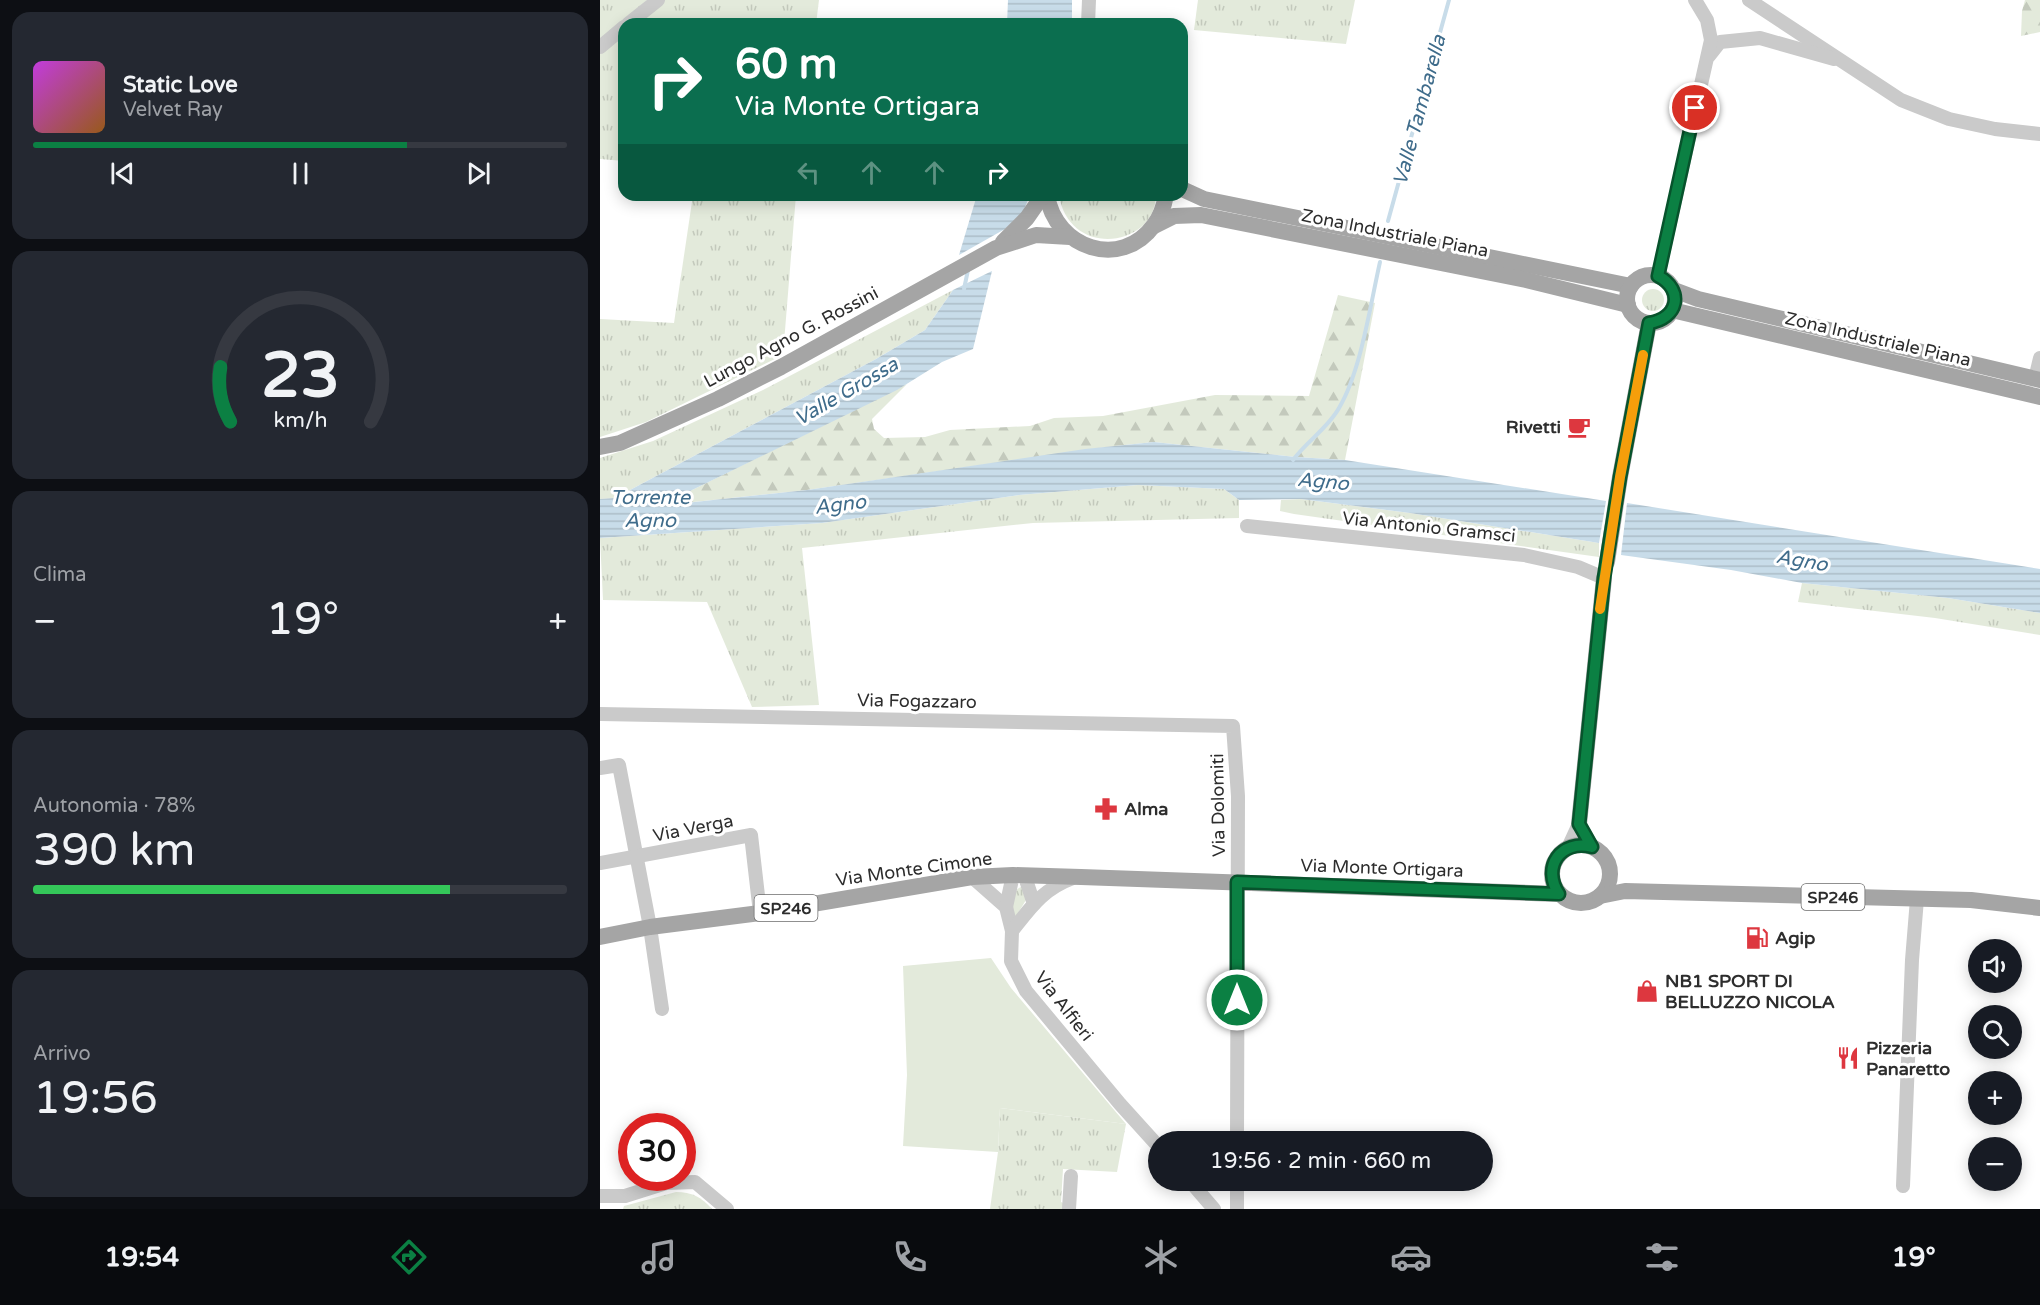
<!DOCTYPE html>
<html lang="it">
<meta charset="utf-8">
<style>
:root{--surface:#171b24;--page:#242831;--text:#f1f3f6;--muted:#9ea1a6;--line:#363941;--accent:#0b8043}
body{margin:0;font-family:"Varela Round",sans-serif;background:var(--page);color:var(--text);height:100vh;display:flex;flex-direction:column;font-size:22px;white-space:nowrap}
*{box-sizing:border-box;margin:0}
p{font-size:20px;color:var(--muted)}
.icon{flex:none;width:33px;height:33px;fill:none;stroke:currentColor;stroke-width:2;stroke-linecap:round;stroke-linejoin:round}
.map{position:relative;flex:1;overflow:hidden}
.sheet{display:flex;flex-direction:column;gap:12px;padding:12px;background:#0d0f14;width:600px}
.sheet>*{flex:none}
.guide{position:absolute;left:18px;top:18px;width:570px;height:183px;border-radius:18px;box-shadow:0 3px 15px #0003;background:#0b6e4f;color:#fff;overflow:hidden}
.buttons{position:absolute;left:1368px;top:939px;display:grid;gap:12px}
.buttons a{display:grid;place-items:center;width:54px;height:54px;border-radius:50%;background:var(--surface);box-shadow:0 3px 15px #0003;font-size:30px}
.speed{position:absolute;left:18px;top:1113px;display:flex;gap:12px;font-size:30px;font-weight:700;text-align:center}
.speed>*{display:grid;place-content:center;width:78px;height:78px;border-radius:50%;background:var(--surface);box-shadow:0 3px 15px #0003;line-height:1}
.speed .limit{border:9px solid #d22;background:#fff;color:#111}
.pin{position:absolute;display:grid;place-items:center;width:51px;height:51px;color:#fff;margin:-26px;border:3px solid #fff;border-radius:50%;box-shadow:0 2px 6px #0007}
.me{position:absolute;width:66px;margin:-33px;rotate:0deg;stroke-linejoin:round;filter:drop-shadow(0 0 4px #0008)}
.turn{display:flex;align-items:center;gap:21px;height:126px;padding:0 18px;font-size:27px}
.turn .icon{width:78px;height:78px;stroke-width:2.5}
.turn b{display:block;font-size:42px;line-height:51px}
.lanes{display:flex;align-items:center;height:57px;padding:0 18px;background:#0003;justify-content:center;gap:30px;direction:ltr}
.lanes .off{opacity:.35}
.big{font-size:45px;font-weight:600;line-height:1.1}
.sheet .tile{flex:1;display:flex;flex-direction:column;justify-content:center;gap:9px;min-width:0;padding:0 21px;border-radius:18px;background:var(--page)}
.sheet .dial{align-items:center;gap:0}
.dial svg{height:156px;overflow:visible;fill:none;stroke:var(--line);stroke-width:7;stroke-linecap:round;text-anchor:middle}
.dial text{fill:var(--text);stroke:none}
.song{display:flex;align-items:center;gap:18px}
.cover{width:72px;height:72px;border-radius:9px;background:linear-gradient(135deg,hsl(290 70% 55%),hsl(30 70% 35%))}
.played{height:6px;border-radius:3px;background:linear-gradient(90deg,var(--accent) 70%,var(--line) 70%)}
.keys{display:flex;justify-content:space-around;direction:ltr}
.heat{display:flex;justify-content:space-between;align-items:center;font-size:33px;direction:ltr}
.charge{height:9px;border-radius:4px;background:linear-gradient(90deg,#34c759 78%,var(--line) 0)}
.trip{position:absolute;left:548px;top:1131px;width:345px;height:60px;border-radius:30px;background:var(--surface);box-shadow:0 3px 15px #0003;font-weight:600;line-height:60px;text-align:center}
.tab-bar{display:flex;height:96px;justify-content:space-around;align-items:center;background:#090b0e;color:var(--muted)}
.tab-bar .icon{width:42px;height:42px}
.tab-bar .selected{color:var(--accent)}
.tab-bar b{font-size:27px;color:var(--text)}
main{display:flex;flex:1;min-height:0}
.map>svg:first-child{display:block}
</style>
<main>
<section class="sheet">
<div class="tile">
<div class="song"><i class="cover"></i><div><b>Static Love</b><p>Velvet Ray</p></div></div>
<div class="played"></div>
<div class="keys"><svg class="icon" aria-label="previous" viewBox="0 0 24 24"><path d="M18 5L8 12l10 7zM5 5v14"/></svg><svg class="icon" aria-label="pause" viewBox="0 0 24 24"><path d="M8 5v14M16 5v14"/></svg><svg class="icon" aria-label="next" viewBox="0 0 24 24"><path d="M6 5l10 7-10 7zM19 5v14"/></svg></div>
</div>
<div class="tile dial"><svg viewBox="0 0 100 80">
<path d="M14 69A42 42 0 1 1 86 69"/>
<path d="M14 69A42 42 0 0 1 9 41" stroke="#0b8043"/>
<text x="50" y="56" font-size="32" font-weight="700">23</text>
<text x="50" y="72" font-size="11">km/h</text>
</svg></div>
<div class="tile"><p>Clima</p>
<div class="heat"><a>−</a><b class="big">19°</b><a>+</a></div>
</div>
<div class="tile"><p>Autonomia · 78%</p><b class="big">390 km</b><div class="charge"></div></div>
<div class="tile"><p>Arrivo</p><b class="big">19:56</b></div>
</section>
<div class="map">
<svg width="1440" height="1209" viewBox="0 0 1440 1209">
<defs>
<pattern id="grass-tufts" width="24" height="20" patternUnits="userSpaceOnUse" patternTransform="scale(1.5)"><rect width="24" height="20" fill="#e3eadb"/><path d="M3 7l-1-3M5 7V3M7 7l1-3M15 17l-1-3M17 17v-4M19 17l1-3" fill="none" stroke="#c3c9bc"/></pattern>
<pattern id="forest-firs" width="22" height="20" patternUnits="userSpaceOnUse" patternTransform="scale(1.5)"><rect width="22" height="20" fill="#e3eadb"/><path d="M5 1l3.5 6h-7zM16 11l3.5 6h-7z" fill="#c3c9bc"/></pattern>
<pattern id="water-rules" width="6" height="5" patternUnits="userSpaceOnUse" patternTransform="scale(1.5)"><rect width="6" height="5" fill="#c8dce9"/><path d="M0 2.5h6" fill="none" stroke="#acbdc8"/></pattern>
</defs>
<rect width="100%" height="100%" fill="#fff"/>
<g fill="url(#grass-tufts)">
<polygon points="0,0 47,0 0,42"/>
<polygon points="65,0 219,0 216,24 36,24"/>
<polygon points="598,0 755,0 746,44 594,30"/>
<polygon points="24,34 24,161 0,159 0,54"/>
<polygon points="93,195 196,195 183,355 46,422 0,437 0,319 74,323"/>
<path d="M459,195H556C555,248 469,259 459,195Z"/>
<circle cx="1053" cy="300" r="11"/>
<polygon points="353,290 325,330 276,359 15,498 0,499 0,458 53,441 163,390"/>
<polygon points="538,485 624,489 639,500 639,518 433,523 202,548 219,705 152,707 107,602 3,600 0,538 222,523 419,495"/>
<polygon points="701,499 810,513 999,543 999,557 694,514 680,511 681,500"/>
<polygon points="1202,583 1348,598 1440,613 1440,635 1335,618 1198,602"/>
<path d="M424,886L426,900L415,918C410,907 410,889 424,886Z"/>
<polygon points="400,1108 526,1124 517,1172 463,1169 461,1202 468,1205 468,1209 390,1209 398,1152"/>
<path d="M76,1192C92,1192 101,1197 112,1209H23L24,1206Z"/>
</g>
<g fill="url(#forest-firs)">
<polygon points="1425,0 1440,0 1440,32 1421,36 1422,11"/>
<polygon points="738,295 775,303 745,460 696,457 554,442 506,447 207,490 75,504 88,492 307,384 272,419 274,429 284,438 325,437 350,430 430,426 454,418 503,416 615,395 709,396"/>
</g>
<polygon fill="#e3eadb" points="391,958 411,988 526,1124 400,1108 398,1152 303,1146 307,1075 303,966"/>
<g fill="url(#water-rules)">
<polygon points="408,0 472,0 472,24 407,24"/>
<polygon points="377,195 430,195 423,212 405,229 359,255"/>
<polygon points="392,271 373,349 342,362 297,390 88,492 76,504 207,490 485,449 554,442 696,457 745,460 1006,501 999,543 810,513 701,499 639,500 624,489 538,485 419,495 222,523 0,538 0,499 15,498 276,359 325,330 353,290"/>
<polygon points="1027,503 1440,569 1440,613 1348,598 1202,583 1131,570 1021,555"/>
</g>
<g fill="none" stroke-linecap="round" stroke-linejoin="round">
<g stroke="#c8dce9" stroke-width="4">
<polyline points="788,221 849,0"/>
<polyline points="364,289 368,270"/>
<path d="M693,460C707,441 728,428 739,408C761,371 770,306 780,262"/>
</g>
<g stroke="#cacaca" stroke-width="14">
<polyline points="1149,0 1301,100 1349,119 1395,129 1440,134"/>
<polyline points="28,24 58,0"/>
<polyline points="488,24 489,0"/>
<polyline points="0,47 24,27"/>
<polyline points="1109,56 1120,42 1160,38 1234,59"/>
<polyline points="1058,276 1111,40 1107,20 1095,0"/>
<polyline points="1435,379 1440,358"/>
<polyline points="647,526 924,555 978,567 1004,578 1006,567"/>
<polyline points="0,714 633,726 638,796 637,1142"/>
<polyline points="0,768 19,765 50,927 62,1009"/>
<polyline points="979,824 992,847"/>
<polyline points="968,848 979,824"/>
<polyline points="0,863 151,835 160,913"/>
<polyline points="372,877 406,907 412,931 411,961 426,991 520,1104 558,1146"/>
<polyline points="425,877 434,904"/>
<polyline points="406,907 413,875"/>
<path d="M412,931C431,907 443,889 473,878"/>
<polyline points="589,1180 614,1209"/>
<polyline points="637,1180 637,1209"/>
<polyline points="1303,1186 1312,960 1317,899"/>
<polyline points="0,1196 25,1196 66,1183 95,1182 127,1209"/>
<polyline points="469,1209 471,1176"/>
</g>
<g stroke="#a5a5a5" stroke-width="16">
<polyline points="582,189 604,199 1031,286"/>
<path d="M447,195C455,248 521,271 554,225C561,216 564,206 566,195"/>
<polyline points="554,226 574,216 601,215 926,280 1028,305"/>
<polyline points="403,242 427,218 443,195"/>
<circle cx="1051" cy="299" r="24"/>
<polyline points="1074,290 1098,299 1440,380"/>
<polyline points="1072,310 1440,397"/>
<polyline points="0,447 20,443 118,399 181,367 396,248 436,235 470,237"/>
<polyline points="1007,562 1020,477 1049,323"/>
<polyline points="979,824 1004,578"/>
<circle cx="981" cy="874" r="29"/>
<polyline points="1000,896 1025,891 1371,900 1440,908"/>
<polyline points="0,937 50,927 160,913 372,877 413,875 481,877 959,894"/>
</g>
</g>
<g fill="none" stroke-linecap="round" stroke-linejoin="round">
<g stroke="#07532c" stroke-width="15">
<path id="route" d="M637,1000V882L959,894C941,867 961,839 992,847L979,824L1004,578L1020,477L1049,323C1078,319 1085,290 1058,276L1095,108"/>
</g>
<use href="#route" stroke="#0b8043" stroke-width="10"/>
<polyline stroke="#f59e0b" stroke-width="10" points="1000,609 1020,477 1043,355"/>
</g>
<defs>
<g id="cafe-bare" transform="scale(1.8)"><path d="M-5.5-4.5H6V0H3Q3 3.5 0 3.5H-2.5Q-5.5 3.5-5.5 0ZM3-3.2v2h1.7v-2ZM-6 4.5H4V6H-6Z" fill="#dd373f" stroke="#fff" stroke-width="2.5" paint-order="stroke"/></g>
<g id="pharmacy-bare" transform="scale(1.8)"><path d="M-2-6h4v4h4v4h-4v4h-4v-4h-4v-4h4Z" fill="#dd373f" stroke="#fff" stroke-width="2.5" paint-order="stroke"/></g>
<g id="fuel-bare" transform="scale(1.8)"><path d="M-5.5-6h7V0h2V4h1.3V-2.5L3-4.5l.8-.8L6-3V5H2.5V1h-1V6h-7ZM-4.2-4.7v3.2H.2V-4.7Z" fill="#dd373f" stroke="#fff" stroke-width="2.5" paint-order="stroke"/></g>
<g id="shop-bare" transform="scale(1.8)"><path d="M-5-2.5h2.3a2.7 3.5 0 0 1 5.4 0H5L5.5 6h-11ZM-1.5-2.5h3a1.5 2.3 0 0 0-3 0Z" fill="#dd373f" stroke="#fff" stroke-width="2.5" paint-order="stroke"/></g>
<g id="restaurant-bare" transform="scale(1.8)"><path d="M-5-6h1v4h1v-4h1v4h1v-4h1v5L-1.5 .5V6h-2V.5L-5-1ZM5-6V6H3V1.5H1.5Q1.5-4 5-6Z" fill="#dd373f" stroke="#fff" stroke-width="2.5" paint-order="stroke"/></g>
</defs>
<g fill-rule="evenodd">
<use href="#cafe-bare" x="979" y="427"/>
<use href="#pharmacy-bare" x="506" y="809"/>
<use href="#fuel-bare" x="1157" y="938"/>
<use href="#shop-bare" x="1047" y="991"/>
<use href="#restaurant-bare" x="1248" y="1058"/>
</g>
<g text-anchor="middle" stroke-width="6" stroke-linejoin="round" paint-order="stroke">
<g fill="#fff" stroke="#6c6c6c" stroke-width="1.5">
<rect x="1201.5" y="884" width="63" height="26" rx="4.5"/>
<rect x="154.5" y="895" width="63" height="26" rx="4.5"/>
</g>
<g font-size="16" font-weight="bold" fill="#2d2d2d">
<text x="1233" y="903">SP246</text>
<text x="186" y="914">SP246</text>
</g>
<g font-size="18" fill="#2d2d2d" stroke="#fff">
<text transform="translate(795 233) rotate(11)" y="6">Zona Industriale Piana</text>
<text transform="translate(191 337) rotate(-28)" y="6">Lungo Agno G. Rossini</text>
<text transform="translate(1278 339) rotate(13)" y="6">Zona Industriale Piana</text>
<text transform="translate(829 527) rotate(6)" y="6">Via Antonio Gramsci</text>
<text transform="translate(317 701) rotate(1)" y="6">Via Fogazzaro</text>
<text transform="translate(618 805) rotate(-91)" y="6">Via Dolomiti</text>
<text transform="translate(93 828) rotate(-11)" y="6">Via Verga</text>
<text transform="translate(782 868) rotate(2)" y="6">Via Monte Ortigara</text>
<text transform="translate(314 869) rotate(-8)" y="6">Via Monte Cimone</text>
<text transform="translate(464 1006) rotate(52)" y="6">Via Alfieri</text>
</g>
<g font-size="18" font-weight="bold" fill="#2d2d2d" stroke="#fff" text-anchor="start">
<text x="961" y="433" text-anchor="end">Rivetti</text>
<text x="524" y="815">Alma</text>
<text x="1175" y="944">Agip</text>
<text x="1065" y="987">NB1 SPORT DI<tspan x="1065" dy="21">BELLUZZO NICOLA</tspan></text>
<text x="1266" y="1054">Pizzeria<tspan x="1266" dy="21">Panaretto</tspan></text>
</g>
<g font-size="20" font-style="italic" fill="#3f6c8b" stroke="#fff">
<text transform="translate(819 110) rotate(-75)" y="7">Valle Tambarella</text>
<text transform="translate(246 391) rotate(-30)" y="7">Valle Grossa</text>
<text transform="translate(723 481) rotate(5)" y="7">Agno</text>
<text x="50" y="504">Torrente<tspan x="50" dy="23">Agno</tspan></text>
<text transform="translate(240 504) rotate(-7)" y="7">Agno</text>
<text transform="translate(1202 560) rotate(10)" y="7">Agno</text>
</g>
</g>
</svg>
<div class="buttons">
<a><svg class="icon" aria-label="sound" viewBox="0 0 24 24"><path d="M4 9h4l5-4v14l-5-4H4zM17 9q2 3 0 6"/></svg></a>
<a><svg class="icon" aria-label="search" viewBox="0 0 24 24"><circle cx="10" cy="10" r="6"/><path d="M15 15l6 6"/></svg></a>
<a>+</a>
<a>−</a>
</div>
<div class="speed"><div class="limit">30</div></div>
<div class="pin" style="left:1095px;top:108px;background:#d93025"><svg class="icon" aria-label="arrive" viewBox="0 0 24 24"><path d="M6 21V4h12l-3 4 3 4H6"/></svg></div>
<svg class="me" style="left:637px;top:1000px" viewBox="-20 -20 40 40"><circle r="17" fill="#0b8043" stroke="#fff" stroke-width="3"/><path d="M0-11L8 9 0 5-8 9z" fill="#fff"/></svg>
<div class="trip">19:56 · 2 min · 660 m</div>
<div class="guide">
<div class="turn"><svg class="icon" aria-label="right" viewBox="0 0 24 24"><path d="M7 20v-9h11M14 6l5 5-5 5"/></svg><div><b>60 m</b>Via Monte Ortigara</div></div>
<div class="lanes"><svg class="icon off" aria-label="left" viewBox="0 0 24 24"><path d="M17 20v-9H6M10 6l-5 5 5 5"/></svg><svg class="icon off" aria-label="ahead" viewBox="0 0 24 24"><path d="M12 20V5M6 11l6-6 6 6"/></svg><svg class="icon off" aria-label="ahead" viewBox="0 0 24 24"><path d="M12 20V5M6 11l6-6 6 6"/></svg><svg class="icon" aria-label="right" viewBox="0 0 24 24"><path d="M7 20v-9h11M14 6l5 5-5 5"/></svg></div>
</div>
</div>
</main>
<nav class="tab-bar">
<b>19:54</b>
<svg class="icon selected" aria-label="directions" viewBox="0 0 24 24"><path d="M12 3l9 9-9 9-9-9zM9 14v-3h6M13 9l2 2-2 2"/></svg>
<svg class="icon" aria-label="music" viewBox="0 0 24 24"><path d="M9 18V5l10-2v13"/><circle cx="6" cy="18" r="3"/><circle cx="16" cy="16" r="3"/></svg>
<svg class="icon" aria-label="phone" viewBox="0 0 24 24"><path d="M5 4h4l2 5-3 2q2 4 5 5l2-3 5 2v4C11 20 4 13 5 4z"/></svg>
<svg class="icon" aria-label="climate" viewBox="0 0 24 24"><path d="M12 3v18M4 7l16 10M4 17L20 7"/></svg>
<svg class="icon" aria-label="car" viewBox="0 0 24 24"><path d="M5 17H2v-5l4-1 3-4h7l3 4 3 1v5h-3M9 17h6M6 11h13"/><circle cx="7" cy="17" r="2"/><circle cx="17" cy="17" r="2"/></svg>
<svg class="icon" aria-label="filters" viewBox="0 0 24 24"><path d="M4 7h16M4 17h16"/><circle cx="9" cy="7" r="2"/><circle cx="15" cy="17" r="2"/></svg>
<b>19°</b>
</nav>
